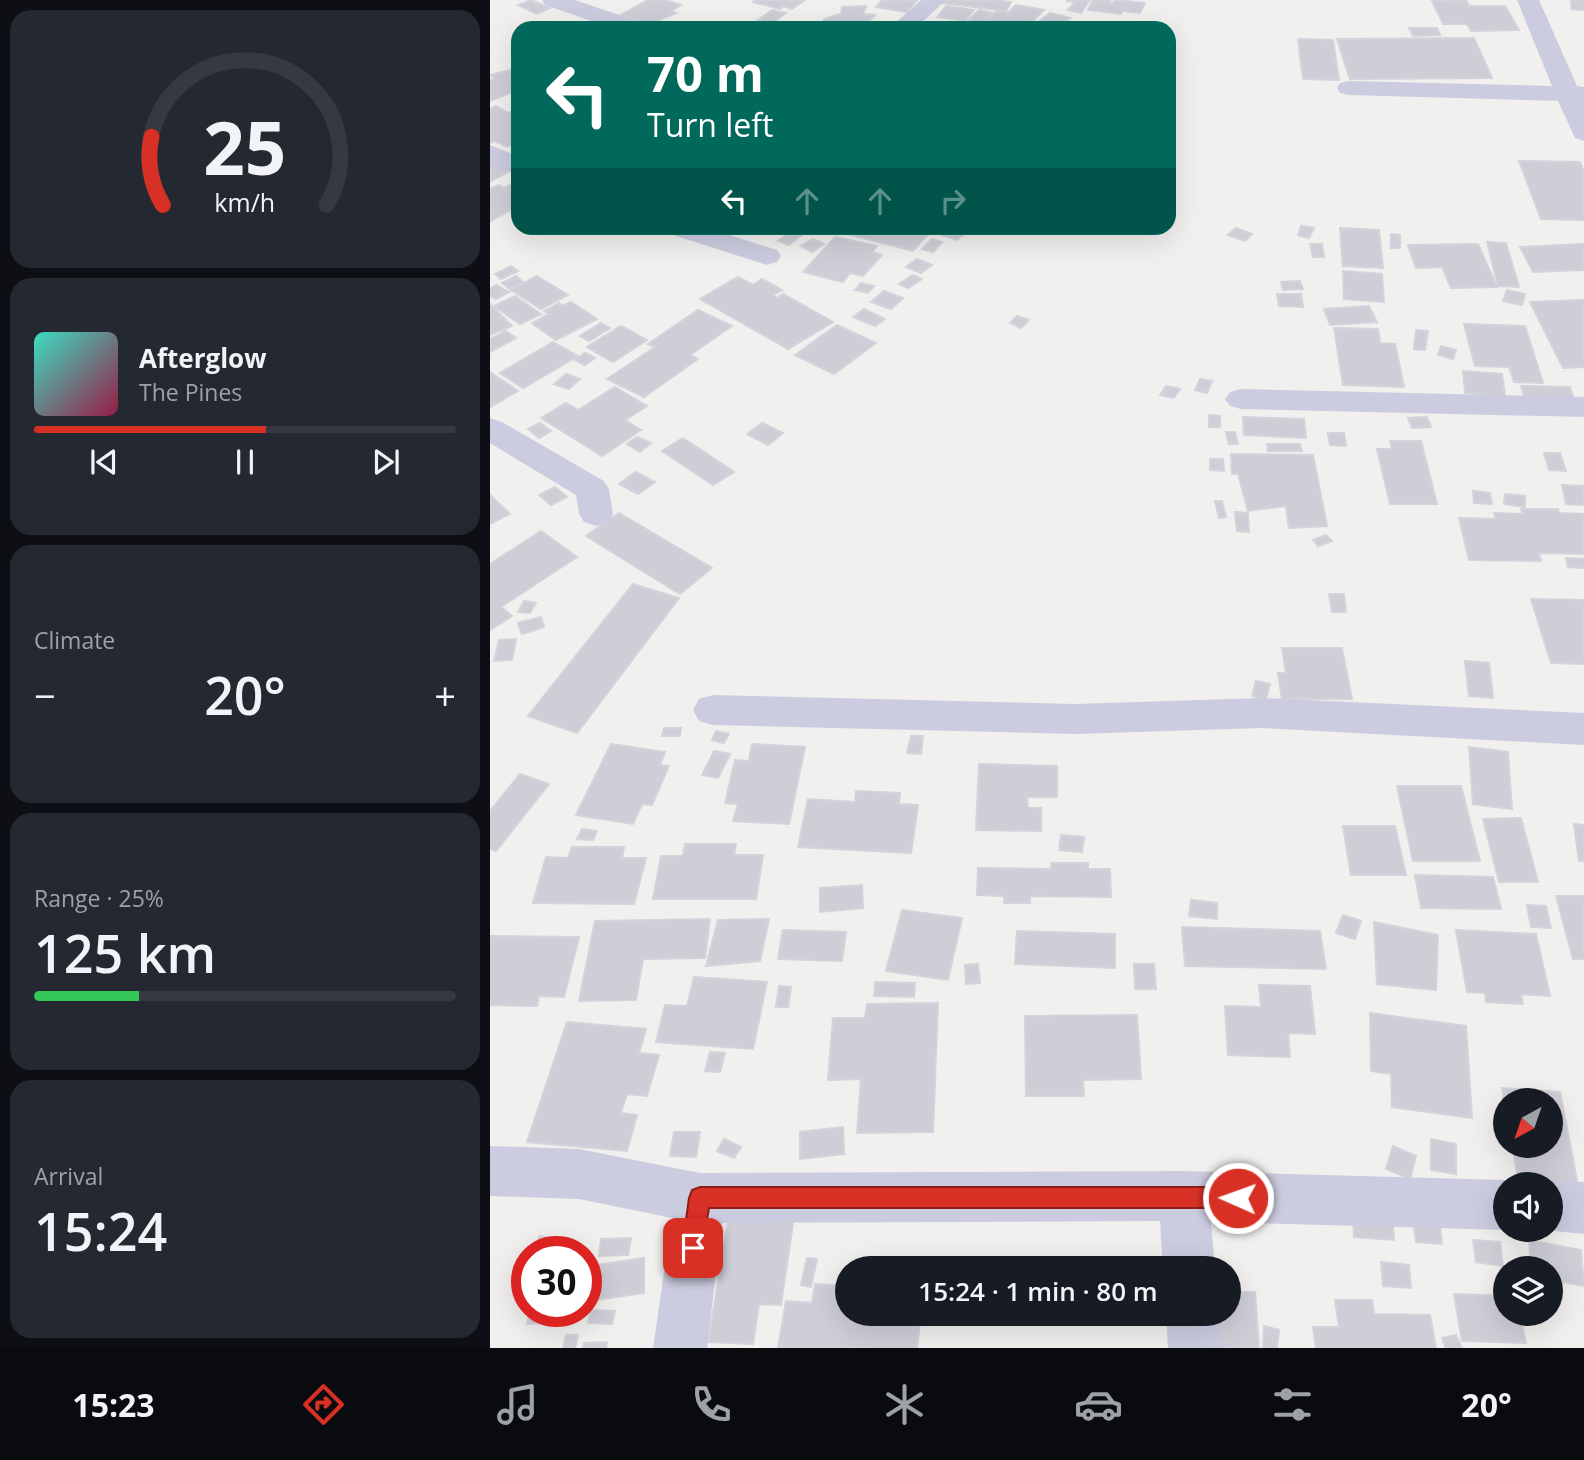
<!DOCTYPE html>
<meta charset="utf-8">
<style>
:root{--surface:#171b24;--page:#242831;--text:#f1f3f6;--muted:#9ea1a6;--line:#363941;--accent:#d93025}
body{margin:0;font-family:"Open Sans",sans-serif;background:var(--page);color:var(--text);height:100vh;display:flex;flex-direction:column;font-size:26px;white-space:nowrap}
*{box-sizing:border-box;margin:0}
p{font-size:23px;color:var(--muted)}
.icon{flex:none;width:38px;height:38px;fill:none;stroke:currentColor;stroke-width:2;stroke-linecap:round;stroke-linejoin:round}
.map{position:relative;flex:1;overflow:hidden}
.panel{display:flex;flex-direction:column;gap:10px;padding:10px;background:#0d0f14;width:490px}
.panel>*{flex:none}
.top-card{position:absolute;left:21px;top:21px;width:665px;height:214px;border-radius:21px;box-shadow:0 7px 28px #0002;background:#00695c;color:#fff;overflow:hidden}
.needle{width:46px;rotate:220deg}
.fabs{position:absolute;left:1003px;top:1088px;display:grid;gap:14px}
.fabs a{display:grid;place-items:center;width:70px;height:70px;border-radius:50%;background:var(--surface);box-shadow:0 7px 28px #0002;font-size:35px}
.speed{position:absolute;left:21px;top:1236px;display:flex;gap:14px;font-size:35px;font-weight:700;text-align:center}
.speed>*{display:grid;place-content:center;width:91px;height:91px;border-radius:50%;background:var(--surface);box-shadow:0 7px 28px #0002;line-height:1}
.speed .limit{border:10px solid #d22;background:#fff;color:#111}
.pin{position:absolute;display:grid;place-items:center;width:60px;height:60px;color:#fff;margin:-30px;border-radius:14px;box-shadow:0 4px 10px #0006}
.me{position:absolute;width:77px;margin:-38px;rotate:272deg;stroke-linejoin:round;filter:drop-shadow(0 0 5px #0008)}
.turn{display:flex;align-items:center;gap:24px;height:147px;padding:0 21px;font-size:32px}
.turn .icon{width:91px;height:91px;stroke-width:2.5}
.turn b{display:block;font-size:49px;line-height:60px}
.lanes{display:flex;align-items:center;height:66px;padding:0 21px;background:#0003;justify-content:center;gap:35px;direction:ltr}
.lanes .off{opacity:.35}
.big{font-size:52px;font-weight:600;line-height:1.1}
.panel .widget{flex:1;display:flex;flex-direction:column;justify-content:center;gap:10px;min-width:0;padding:0 24px;border-radius:21px;background:var(--page)}
.panel .dial{align-items:center;gap:0}
.dial svg{height:182px;overflow:visible;fill:none;stroke:var(--line);stroke-width:7;stroke-linecap:round;text-anchor:middle}
.dial text{fill:var(--text);stroke:none}
.song{display:flex;align-items:center;gap:21px}
.cover{width:84px;height:84px;border-radius:10px;background:linear-gradient(135deg,hsl(170 70% 55%),hsl(340 70% 35%))}
.played{height:7px;border-radius:4px;background:linear-gradient(90deg,var(--accent) 55%,var(--line) 55%)}
.keys{display:flex;justify-content:space-around;direction:ltr}
.heat{display:flex;justify-content:space-between;align-items:center;font-size:38px;direction:ltr}
.charge{height:10px;border-radius:5px;background:linear-gradient(90deg,#34c759 25%,var(--line) 0)}
.trip{position:absolute;left:345px;top:1256px;width:406px;height:70px;border-radius:35px;background:var(--surface);box-shadow:0 7px 28px #0002;font-weight:600;line-height:70px;text-align:center}
.tab-bar{display:flex;height:112px;justify-content:space-around;align-items:center;background:#090b0e;color:var(--muted)}
.tab-bar .icon{width:49px;height:49px}
.tab-bar .active{color:var(--accent)}
.tab-bar b{font-size:32px;color:var(--text)}
main{display:flex;flex:1;min-height:0}
.map>svg:first-child{display:block}
</style>
<main>
<section class="panel">
<div class="widget dial"><svg viewBox="0 0 100 80">
<path d="M14 69A42 42 0 1 1 86 69"/>
<path d="M14 69A42 42 0 0 1 9 39" stroke="#d93025"/>
<text x="50" y="56" font-size="32" font-weight="700">25</text>
<text x="50" y="72" font-size="11">km/h</text>
</svg></div>
<div class="widget">
<div class="song"><i class="cover"></i><div><b>Afterglow</b><p>The Pines</p></div></div>
<div class="played"></div>
<div class="keys"><svg class="icon" aria-label="previous" viewBox="0 0 24 24"><path d="M18 5L8 12l10 7zM5 5v14"/></svg><svg class="icon" aria-label="pause" viewBox="0 0 24 24"><path d="M8 5v14M16 5v14"/></svg><svg class="icon" aria-label="next" viewBox="0 0 24 24"><path d="M6 5l10 7-10 7zM19 5v14"/></svg></div>
</div>
<div class="widget"><p>Climate</p>
<div class="heat"><a>−</a><b class="big">20°</b><a>+</a></div>
</div>
<div class="widget"><p>Range · 25%</p><b class="big">125 km</b><div class="charge"></div></div>
<div class="widget"><p>Arrival</p><b class="big">15:24</b></div>
</section>
<div class="map">
<svg width="1094" height="1348" viewBox="0 0 1094 1348">
<rect width="100%" height="100%" fill="#f1f0ee"/>
<g fill="#cfced7" stroke="#d4d2db" stroke-width="2">
<polygon points="41,0 60,8 47,14 28,5"/>
<polygon points="158,0 176,0 191,5 181,11 186,13 160,24 131,15"/>
<polygon points="265,0 315,0 302,9 293,6 290,9 263,2"/>
<polygon points="392,0 427,0 417,12 386,7"/>
<polygon points="453,0 501,0 521,2 516,11 451,3"/>
<polygon points="600,0 591,13 578,10 585,2 576,1"/>
<polygon points="603,0 621,0 619,3 622,4 625,0 655,3 650,13 632,11 631,14 598,10"/>
<polygon points="976,0 979,6 1015,6 1029,30 981,31 977,24 953,24 942,1"/>
<polygon points="1081,0 1094,0 1094,10 1082,9"/>
<polygon points="526,5 554,10 542,22 534,20 524,26 497,21 507,11 518,13"/>
<polygon points="376,6 373,14 385,15 372,28 333,28 334,19 351,14 352,7"/>
<polygon points="456,6 484,10 475,21 447,17"/>
<polygon points="282,10 296,13 282,23 268,20"/>
<polygon points="489,10 503,13 488,28 473,26"/>
<polygon points="560,13 580,18 567,28 541,27"/>
<polygon points="919,28 947,28 950,35 923,36"/>
<polygon points="984,38 1002,78 860,79 847,39"/>
<polygon points="808,39 843,40 849,80 813,79"/>
<polygon points="28,68 28,90 0,101 0,80 5,78 0,75"/>
<polygon points="6,106 18,113 28,108 28,142 17,147 5,141 0,143 0,109"/>
<polygon points="1029,161 1090,162 1094,172 1094,220 1051,219"/>
<polygon points="0,162 22,170 1,181"/>
<polygon points="28,181 28,206 0,221 0,189 9,185 14,188"/>
<polygon points="811,226 824,228 819,238 808,235"/>
<polygon points="306,228 318,230 299,245 288,241"/>
<polygon points="368,228 417,228 439,233 423,251 361,235"/>
<polygon points="452,228 468,228 478,231 467,240 446,233"/>
<polygon points="746,228 762,234 755,241 738,235"/>
<polygon points="850,228 889,230 893,268 853,266"/>
<polygon points="901,234 910,235 910,248 901,248"/>
<polygon points="345,237 387,246 382,252 392,255 373,276 360,273 353,282 313,272"/>
<polygon points="323,239 334,244 322,252 311,246"/>
<polygon points="442,239 452,242 443,252 432,249"/>
<polygon points="997,242 1016,243 1029,287 1008,286"/>
<polygon points="820,244 832,244 834,257 823,257"/>
<polygon points="988,244 1007,287 961,288 952,267 926,268 918,245"/>
<polygon points="1094,244 1094,270 1043,272 1030,247"/>
<polygon points="427,259 442,265 431,273 416,267"/>
<polygon points="21,266 28,271 11,279 5,274"/>
<polygon points="853,271 892,274 894,302 854,299"/>
<polygon points="423,275 432,279 418,288 409,284"/>
<polygon points="26,276 33,282 20,289 12,283"/>
<polygon points="47,276 78,295 51,309 21,290"/>
<polygon points="248,277 263,285 272,279 292,290 283,295 287,298 293,294 343,322 298,349 210,299"/>
<polygon points="810,281 813,289 793,290 791,282"/>
<polygon points="371,283 384,286 378,293 365,290"/>
<polygon points="6,285 19,292 6,299 0,296 0,289"/>
<polygon points="1017,290 1035,294 1032,305 1013,301"/>
<polygon points="394,291 413,298 401,309 381,302"/>
<polygon points="787,294 811,294 813,307 789,306"/>
<polygon points="25,296 51,314 30,324 4,306"/>
<polygon points="1094,300 1094,367 1073,368 1040,302"/>
<polygon points="81,302 107,319 66,340 42,323 59,314 54,311 69,303 72,306"/>
<polygon points="0,304 22,326 0,335"/>
<polygon points="879,306 887,322 840,325 834,309"/>
<polygon points="374,309 395,319 385,326 363,317"/>
<polygon points="208,310 242,326 200,355 208,359 154,397 117,379 165,347 158,344"/>
<polygon points="527,316 539,320 531,328 520,323"/>
<polygon points="111,323 120,328 99,341 90,336"/>
<polygon points="974,324 1035,326 1053,383 1024,382 1019,367 985,366"/>
<polygon points="347,325 386,343 344,374 305,355"/>
<polygon points="131,326 157,340 123,362 97,347"/>
<polygon points="844,328 888,329 890,343 905,344 914,387 853,385"/>
<polygon points="926,330 938,331 935,350 924,349"/>
<polygon points="16,331 26,338 0,352 0,339"/>
<polygon points="63,342 88,356 33,388 10,373"/>
<polygon points="951,346 966,350 963,359 948,355"/>
<polygon points="95,353 105,358 95,365 85,360"/>
<polygon points="973,371 1012,374 1015,396 975,393"/>
<polygon points="0,372 28,391 0,407"/>
<polygon points="76,374 90,379 79,389 64,384"/>
<polygon points="710,379 722,381 717,393 705,390"/>
<polygon points="676,386 690,389 684,398 670,395"/>
<polygon points="1031,386 1080,387 1084,400 1035,399"/>
<polygon points="125,387 157,406 135,420 151,430 112,456 51,418 76,403 88,410"/>
<polygon points="719,415 730,416 730,427 719,427"/>
<polygon points="753,417 814,419 816,438 754,435"/>
<polygon points="937,417 941,427 922,428 918,418"/>
<polygon points="50,423 61,431 49,438 38,429"/>
<polygon points="272,423 293,433 278,445 257,434"/>
<polygon points="736,432 745,432 748,444 739,444"/>
<polygon points="838,433 854,433 856,446 840,445"/>
<polygon points="147,437 161,443 150,452 137,444"/>
<polygon points="193,438 244,472 223,485 172,451"/>
<polygon points="900,441 931,441 947,504 900,504 887,449 902,449"/>
<polygon points="777,444 810,444 812,451 778,451"/>
<polygon points="1054,453 1070,453 1076,471 1059,470"/>
<polygon points="741,454 823,455 837,526 799,528 796,506 758,511 748,474 742,474"/>
<polygon points="720,459 733,459 734,471 720,470"/>
<polygon points="146,472 165,482 148,494 129,484"/>
<polygon points="1072,485 1094,486 1094,505 1076,504"/>
<polygon points="65,487 77,497 61,505 49,495"/>
<polygon points="983,491 1000,493 1002,504 984,503"/>
<polygon points="1015,494 1035,496 1035,507 1014,504"/>
<polygon points="0,495 20,514 0,524"/>
<polygon points="725,501 732,501 736,517 729,518"/>
<polygon points="1031,509 1068,509 1069,513 1094,514 1094,554 1049,553 1051,561 979,560 969,518 1006,519 1004,513 1033,514"/>
<polygon points="745,512 758,513 759,532 747,531"/>
<polygon points="129,513 222,568 190,594 96,536"/>
<polygon points="51,531 87,557 11,607 22,616 0,630 0,564"/>
<polygon points="836,535 842,541 828,546 823,540"/>
<polygon points="1076,558 1094,559 1094,568 1078,567"/>
<polygon points="143,584 189,598 87,733 38,716"/>
<polygon points="839,594 854,594 856,612 842,612"/>
<polygon points="1041,599 1094,600 1094,664 1061,663"/>
<polygon points="34,601 46,603 40,613 28,612"/>
<polygon points="51,617 54,627 32,634 28,623"/>
<polygon points="26,639 22,660 4,661 9,640"/>
<polygon points="792,648 852,648 862,699 792,699 788,673 796,673"/>
<polygon points="975,661 999,663 1003,698 979,696"/>
<polygon points="766,681 780,684 776,699 762,696"/>
<polygon points="174,728 191,728 190,736 172,736"/>
<polygon points="226,731 239,734 234,743 222,740"/>
<polygon points="421,736 433,736 431,754 417,753"/>
<polygon points="121,744 175,752 170,765 179,766 162,805 152,804 143,824 86,815"/>
<polygon points="262,744 315,747 299,824 243,821 248,804 235,803 245,760 259,761"/>
<polygon points="979,747 1018,752 1022,809 983,804"/>
<polygon points="224,751 240,754 228,778 212,775"/>
<polygon points="489,764 567,766 567,797 537,797 538,808 551,808 551,831 486,830"/>
<polygon points="30,774 59,784 6,851 0,849 0,811"/>
<polygon points="907,786 971,786 990,861 923,861"/>
<polygon points="366,791 410,793 409,804 428,805 421,853 308,847 318,799 365,802"/>
<polygon points="1031,818 1048,882 1009,882 993,819"/>
<polygon points="1084,824 1094,825 1094,861 1089,861"/>
<polygon points="853,826 905,826 916,875 861,875"/>
<polygon points="92,829 107,831 103,840 87,839"/>
<polygon points="571,835 594,837 592,852 569,850"/>
<polygon points="195,844 246,844 244,855 273,855 266,899 163,899 171,856 193,856"/>
<polygon points="82,847 134,847 132,858 156,858 144,904 43,903 56,857 78,858"/>
<polygon points="561,863 598,863 598,869 620,869 621,897 540,896 540,903 514,903 514,896 487,895 488,868 561,869"/>
<polygon points="925,875 1003,877 1011,909 931,908"/>
<polygon points="372,885 373,908 330,912 330,888"/>
<polygon points="1066,896 1094,896 1094,959 1083,959"/>
<polygon points="701,900 727,903 727,919 699,916"/>
<polygon points="1037,905 1056,906 1061,928 1041,927"/>
<polygon points="412,910 472,918 458,980 396,971"/>
<polygon points="853,915 871,921 865,939 846,933"/>
<polygon points="220,919 215,958 153,959 146,1000 89,1001 105,921"/>
<polygon points="279,919 270,961 216,966 228,920"/>
<polygon points="884,922 948,935 946,990 887,984"/>
<polygon points="692,927 830,931 836,969 695,966"/>
<polygon points="293,930 356,932 352,961 288,959"/>
<polygon points="966,930 1046,934 1060,996 1031,994 1033,1004 996,1002 995,993 977,992"/>
<polygon points="527,931 625,934 625,968 525,964"/>
<polygon points="0,936 89,937 74,997 49,996 47,1006 0,1005"/>
<polygon points="488,964 490,983 476,984 475,965"/>
<polygon points="644,964 664,964 666,989 645,989"/>
<polygon points="204,977 277,982 263,1049 166,1042 175,1005 197,1006"/>
<polygon points="385,982 425,983 424,997 384,996"/>
<polygon points="769,985 820,986 825,1034 798,1033 800,1057 738,1055 735,1006 771,1007"/>
<polygon points="289,986 301,987 298,1007 286,1007"/>
<polygon points="448,1003 443,1132 367,1133 371,1079 338,1080 343,1018 375,1018 377,1004"/>
<polygon points="880,1013 976,1026 982,1118 902,1107 901,1074 881,1071"/>
<polygon points="647,1015 651,1079 593,1080 594,1096 536,1096 535,1016"/>
<polygon points="77,1022 156,1029 149,1053 169,1055 157,1096 137,1094 131,1113 147,1115 137,1151 37,1142"/>
<polygon points="220,1052 235,1053 230,1072 215,1071"/>
<polygon points="1012,1088 1070,1092 1088,1186 1029,1183 1022,1146 1060,1146 1060,1101 1015,1101 1015,1104"/>
<polygon points="353,1127 354,1154 310,1159 310,1132"/>
<polygon points="184,1132 210,1132 206,1157 180,1156"/>
<polygon points="234,1139 251,1147 244,1158 227,1151"/>
<polygon points="941,1139 966,1144 966,1174 941,1170"/>
<polygon points="903,1146 926,1156 920,1179 896,1169"/>
<polygon points="863,1211 902,1214 904,1240 864,1237"/>
<polygon points="239,1216 304,1217 291,1305 269,1304 263,1344 218,1342"/>
<polygon points="924,1226 950,1227 952,1244 926,1242"/>
<polygon points="50,1236 69,1240 64,1251 43,1251"/>
<polygon points="141,1238 138,1255 109,1256 111,1239"/>
<polygon points="983,1240 1010,1242 1013,1266 986,1262"/>
<polygon points="1039,1240 1091,1250 1094,1286 1060,1280 1060,1269 1041,1269"/>
<polygon points="154,1258 154,1293 105,1300 106,1265"/>
<polygon points="317,1258 327,1259 321,1287 311,1285"/>
<polygon points="891,1262 919,1265 921,1288 893,1286"/>
<polygon points="325,1284 357,1286 357,1314 431,1314 427,1348 288,1348 296,1301 322,1303"/>
<polygon points="738,1292 765,1292 769,1348 720,1348 718,1314 738,1314"/>
<polygon points="964,1294 1015,1296 1015,1314 1030,1314 1036,1343 972,1341"/>
<polygon points="845,1300 882,1300 884,1314 940,1315 946,1348 826,1348 823,1327 849,1327"/>
<polygon points="101,1310 125,1311 122,1324 98,1323"/>
<polygon points="40,1311 60,1311 58,1323 37,1324"/>
<polygon points="774,1326 789,1330 787,1348 773,1348"/>
<polygon points="76,1335 88,1335 85,1348 73,1348"/>
<polygon points="966,1335 972,1348 956,1348 952,1338"/>
<polygon points="117,1342 116,1348 93,1348 94,1343"/>
</g>
<g fill="none" stroke-linecap="round" stroke-linejoin="round">
<g fill="#cccce0" fill-rule="evenodd">
<polygon points="52,0 85,0 153,23 157,28 122,28 55,5"/>
<polygon points="431,0 456,0 426,28 400,28"/>
<polygon points="1027,0 1049,0 1087,86 1094,87 1094,141 1085,138 1068,101 859,95 850,93 847,88 850,83 859,81 1062,86"/>
<polygon points="0,145 28,156 28,174 0,163"/>
<polygon points="176,228 217,228 287,250 291,256 287,262 277,265 180,234"/>
<polygon points="751,389 1094,397 1094,417 751,409 740,406 735,399 740,392"/>
<polygon points="0,418 12,422 114,481 119,489 123,514 118,522 106,526 94,522 89,514 86,495 0,443"/>
<polygon points="223,695 585,704 772,698 1094,713 1094,745 772,728 585,734 223,725 209,721 203,710 209,699"/>
<polygon points="0,1146 89,1149 210,1173 694,1171 1015,1180 1028,1185 1015,1185 1015,1230 721,1222 725,1269 673,1269 670,1221 232,1223 217,1348 163,1348 182,1218 89,1199 0,1196"/>
<polygon points="1060,1181 1094,1182 1094,1234 1055,1230 1060,1230 1060,1185 1052,1185"/>
<polygon points="676,1314 730,1314 732,1348 678,1348"/>
</g>
</g>
<polygon fill="#d93025" stroke="#8d1f18" stroke-width="2" points="210,1187 748,1187 755,1190 758,1198 755,1205 748,1208 219,1208 211,1255 203,1258 196,1255 192,1248 199,1198 202,1190"/>
</svg>
<div class="fabs">
<a><svg class="needle" viewBox="-14 -14 28 28"><path d="M0-13l5 13h-10z" fill="#e53935"/><path d="M0 13l5-13h-10z" fill="#9ea1a6"/></svg></a>
<a><svg class="icon" aria-label="sound" viewBox="0 0 24 24"><path d="M4 9h4l5-4v14l-5-4H4zM17 9q2 3 0 6"/></svg></a>
<a><svg class="icon" aria-label="layers" viewBox="0 0 24 24"><path d="M12 4l9 5-9 5-9-5zM3 14l9 5 9-5"/></svg></a>
</div>
<div class="speed"><div class="limit">30</div></div>
<div class="pin" style="left:203px;top:1248px;background:#d93025"><svg class="icon" aria-label="arrive" viewBox="0 0 24 24"><path d="M6 21V4h12l-3 4 3 4H6"/></svg></div>
<svg class="me" style="left:748px;top:1198px" viewBox="-20 -20 40 40"><circle r="17" fill="#d93025" stroke="#fff" stroke-width="3"/><path d="M0-11L8 9 0 5-8 9z" fill="#fff"/></svg>
<div class="trip">15:24 · 1 min · 80 m</div>
<div class="top-card">
<div class="turn"><svg class="icon" aria-label="left" viewBox="0 0 24 24"><path d="M17 20v-9H6M10 6l-5 5 5 5"/></svg><div><b>70 m</b>Turn left</div></div>
<div class="lanes"><svg class="icon" aria-label="left" viewBox="0 0 24 24"><path d="M17 20v-9H6M10 6l-5 5 5 5"/></svg><svg class="icon off" aria-label="ahead" viewBox="0 0 24 24"><path d="M12 20V5M6 11l6-6 6 6"/></svg><svg class="icon off" aria-label="ahead" viewBox="0 0 24 24"><path d="M12 20V5M6 11l6-6 6 6"/></svg><svg class="icon off" aria-label="right" viewBox="0 0 24 24"><path d="M7 20v-9h11M14 6l5 5-5 5"/></svg></div>
</div>
</div>
</main>
<nav class="tab-bar">
<b>15:23</b>
<svg class="icon active" aria-label="directions" viewBox="0 0 24 24"><path d="M12 3l9 9-9 9-9-9zM9 14v-3h6M13 9l2 2-2 2"/></svg>
<svg class="icon" aria-label="music" viewBox="0 0 24 24"><path d="M9 18V5l10-2v13"/><circle cx="6" cy="18" r="3"/><circle cx="16" cy="16" r="3"/></svg>
<svg class="icon" aria-label="phone" viewBox="0 0 24 24"><path d="M5 4h4l2 5-3 2q2 4 5 5l2-3 5 2v4C11 20 4 13 5 4z"/></svg>
<svg class="icon" aria-label="climate" viewBox="0 0 24 24"><path d="M12 3v18M4 7l16 10M4 17L20 7"/></svg>
<svg class="icon" aria-label="car" viewBox="0 0 24 24"><path d="M5 17H2v-5l4-1 3-4h7l3 4 3 1v5h-3M9 17h6M6 11h13"/><circle cx="7" cy="17" r="2"/><circle cx="17" cy="17" r="2"/></svg>
<svg class="icon" aria-label="filters" viewBox="0 0 24 24"><path d="M4 7h16M4 17h16"/><circle cx="9" cy="7" r="2"/><circle cx="15" cy="17" r="2"/></svg>
<b>20°</b>
</nav>
